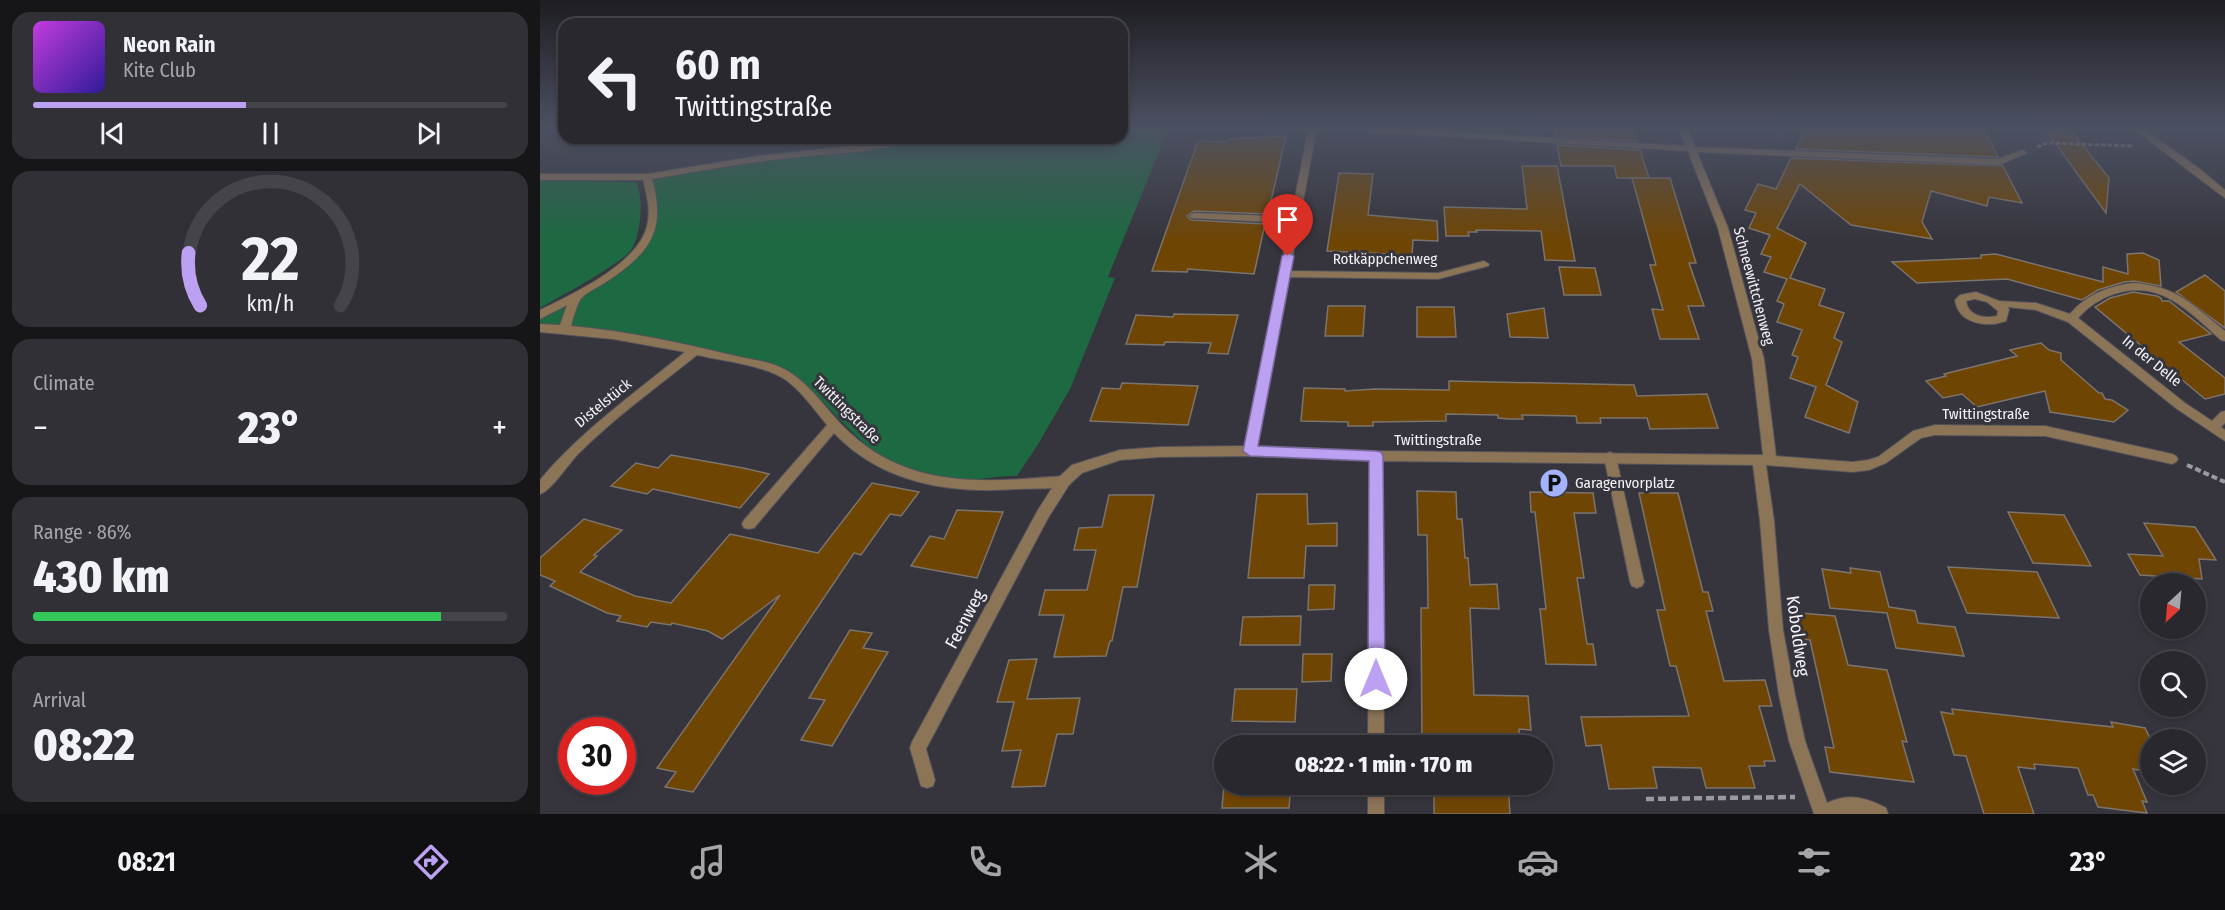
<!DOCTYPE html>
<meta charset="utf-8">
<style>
:root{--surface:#28282e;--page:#303036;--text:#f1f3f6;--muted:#a5a6aa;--line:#44444a;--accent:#bca0f2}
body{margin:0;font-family:"Fira Sans Condensed",sans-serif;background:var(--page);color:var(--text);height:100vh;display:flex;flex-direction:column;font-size:22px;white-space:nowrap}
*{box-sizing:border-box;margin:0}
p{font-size:20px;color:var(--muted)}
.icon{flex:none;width:33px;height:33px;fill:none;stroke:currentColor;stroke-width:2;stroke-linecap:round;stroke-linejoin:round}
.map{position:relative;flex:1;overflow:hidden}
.panel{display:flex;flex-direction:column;gap:12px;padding:12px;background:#161619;width:540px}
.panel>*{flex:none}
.banner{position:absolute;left:18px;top:18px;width:570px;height:126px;border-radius:18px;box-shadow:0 3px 9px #0003,0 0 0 2px var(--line);background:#28282e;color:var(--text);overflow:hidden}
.needle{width:39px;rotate:206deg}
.buttons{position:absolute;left:1600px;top:573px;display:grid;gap:12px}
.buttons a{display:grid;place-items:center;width:66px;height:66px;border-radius:50%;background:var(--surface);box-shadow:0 3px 9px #0003,0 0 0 2px var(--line);font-size:30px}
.speed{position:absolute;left:18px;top:717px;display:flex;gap:12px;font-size:30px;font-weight:700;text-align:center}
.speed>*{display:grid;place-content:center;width:78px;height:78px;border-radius:50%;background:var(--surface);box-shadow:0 3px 9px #0003,0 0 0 2px var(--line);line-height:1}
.speed .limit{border:9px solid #d22;background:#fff;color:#111}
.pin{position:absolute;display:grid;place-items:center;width:51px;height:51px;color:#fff;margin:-62px -26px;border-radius:50% 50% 50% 0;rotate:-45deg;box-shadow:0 0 6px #0007}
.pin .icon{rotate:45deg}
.me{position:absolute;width:66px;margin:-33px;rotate:0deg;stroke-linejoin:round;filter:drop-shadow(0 0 4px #0008)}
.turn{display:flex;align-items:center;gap:21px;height:126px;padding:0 18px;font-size:27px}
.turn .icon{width:78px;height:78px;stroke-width:2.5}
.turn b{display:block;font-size:42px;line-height:51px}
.big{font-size:45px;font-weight:800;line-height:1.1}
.panel .card{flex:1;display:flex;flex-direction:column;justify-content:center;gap:9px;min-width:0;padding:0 21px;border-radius:18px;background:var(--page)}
.panel .dial{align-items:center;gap:0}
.dial svg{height:156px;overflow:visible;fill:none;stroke:var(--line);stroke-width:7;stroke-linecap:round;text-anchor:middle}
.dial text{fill:var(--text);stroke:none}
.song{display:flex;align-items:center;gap:18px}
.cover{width:72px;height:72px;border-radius:9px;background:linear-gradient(135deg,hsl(290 70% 55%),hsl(250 70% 35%))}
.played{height:6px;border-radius:3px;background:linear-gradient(90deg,var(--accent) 45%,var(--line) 45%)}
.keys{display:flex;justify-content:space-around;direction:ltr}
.heat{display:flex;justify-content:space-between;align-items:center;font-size:33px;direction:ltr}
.charge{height:9px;border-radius:4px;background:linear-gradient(90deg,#34c759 86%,var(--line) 0)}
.trip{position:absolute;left:674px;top:735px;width:339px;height:60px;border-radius:30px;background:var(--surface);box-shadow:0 3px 9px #0003,0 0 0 2px var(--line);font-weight:800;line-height:60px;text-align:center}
.tab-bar{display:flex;height:96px;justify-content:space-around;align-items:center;background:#101012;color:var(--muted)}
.tab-bar .icon{width:42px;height:42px}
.tab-bar .current{color:var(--accent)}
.tab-bar b{font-size:27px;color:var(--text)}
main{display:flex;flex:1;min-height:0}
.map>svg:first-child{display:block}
</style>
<main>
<section class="panel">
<div class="card">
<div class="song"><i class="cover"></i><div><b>Neon Rain</b><p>Kite Club</p></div></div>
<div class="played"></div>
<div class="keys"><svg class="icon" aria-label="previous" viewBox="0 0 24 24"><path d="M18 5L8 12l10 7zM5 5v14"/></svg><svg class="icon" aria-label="pause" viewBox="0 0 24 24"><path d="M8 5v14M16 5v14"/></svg><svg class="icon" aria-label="next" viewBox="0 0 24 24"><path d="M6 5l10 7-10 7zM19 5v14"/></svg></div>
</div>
<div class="card dial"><svg viewBox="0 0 100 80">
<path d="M14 69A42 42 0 1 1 86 69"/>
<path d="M14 69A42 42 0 0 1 8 42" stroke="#bca0f2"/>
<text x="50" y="56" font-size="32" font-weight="700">22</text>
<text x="50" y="72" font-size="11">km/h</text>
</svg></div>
<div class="card"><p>Climate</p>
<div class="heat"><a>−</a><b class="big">23°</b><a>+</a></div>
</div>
<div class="card"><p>Range · 86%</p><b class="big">430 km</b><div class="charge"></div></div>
<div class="card"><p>Arrival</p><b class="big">08:22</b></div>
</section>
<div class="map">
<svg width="1685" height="814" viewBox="0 0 1685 814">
<rect width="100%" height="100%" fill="#36353d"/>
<g fill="#1d6941">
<path d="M582,127H629L568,277L575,278L530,389L497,446L477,476C464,475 453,478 440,479C411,481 372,472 346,458C301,433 277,380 228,362L94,335L0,324V319C30,301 97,265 109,233C114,222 108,190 107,177L370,138H582Z"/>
<path d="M0,180L96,182C104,197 101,236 91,250C84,262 16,299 0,308Z"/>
</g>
<g fill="#6f4504" stroke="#7c746c" stroke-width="1.5">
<polygon points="1013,127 1092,127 1097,141 1015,136"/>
<polygon points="1266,127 1444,129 1458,157 1256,149"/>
<polygon points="1507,132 1533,133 1569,178 1566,213"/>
<polygon points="746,136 728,214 654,211 647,216 651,220 725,224 714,274 648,269 647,272 612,271 658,141 688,142 689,139"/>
<polygon points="1017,145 1100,150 1109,178 1077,178 1074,166 1021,166"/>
<polygon points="1251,158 1463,166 1482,203 1449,197 1447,206 1391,191 1382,222 1392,239 1311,225 1260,184 1237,228 1266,243 1250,278 1285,289 1279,305 1304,313 1294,338 1302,342 1286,385 1318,402 1309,433 1265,417 1276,387 1250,378 1258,357 1252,355 1262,330 1237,322 1244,304 1237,301 1247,279 1224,272 1231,257 1221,254 1230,235 1209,228 1216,213 1205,210 1218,184 1236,189"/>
<polygon points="982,166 1017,166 1035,261 1005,260 1001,231 936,230 937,232 928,232 929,236 906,236 904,207 987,209"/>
<polygon points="799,173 833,174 828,215 897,221 898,241 873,240 872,255 787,251"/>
<polygon points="1092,178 1130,178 1156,263 1149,263 1164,306 1148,306 1159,339 1120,339 1112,309 1123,310 1110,265 1116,265"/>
<polygon points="1603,253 1619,260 1621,286 1594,281 1584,282 1558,290 1542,300 1467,279 1377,283 1352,262 1441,258 1441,255 1456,254 1563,282 1563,267 1588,274 1587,254"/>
<polygon points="1019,267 1055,268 1061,295 1024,295"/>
<polygon points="1665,275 1685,291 1685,328 1636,292"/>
<polygon points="1593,292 1617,296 1621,298 1622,301 1629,301 1671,334 1639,342 1685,378 1685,394 1665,399 1555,307 1570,298"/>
<polygon points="788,306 825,306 823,336 785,336"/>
<polygon points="877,307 914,307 916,337 877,337"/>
<polygon points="1004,308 1008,338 970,337 967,314"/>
<polygon points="634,314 698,315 688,354 668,353 671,343 625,342 624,345 586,344 596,315 633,317"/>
<polygon points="1501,343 1509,350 1521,353 1521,360 1559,393 1562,393 1565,399 1572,400 1588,410 1574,422 1510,412 1505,391 1437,407 1422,394 1403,398 1386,381 1406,376 1404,374 1477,356 1470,350"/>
<polygon points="909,381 1094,385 1097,396 1167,394 1178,428 1110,429 1107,418 1060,418 1061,423 1037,423 1036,416 982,415 983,419 970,419 958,418 958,415 906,414 906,421 833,422 833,426 808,426 808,422 761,421 764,388 805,389 805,391 835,389 909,390"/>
<polygon points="582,383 658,386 648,425 550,421 562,388 580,389"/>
<polygon points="131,455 203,468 229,474 200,508 113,489 107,494 71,486 96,463 118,468"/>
<polygon points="332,483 379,492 361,516 350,514 321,555 314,553 153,792 125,787 136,772 117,768 240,595 182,639 168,631 132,623 131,625 111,622 107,627 77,621 81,616 67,613 10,586 15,581 0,575 0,558 44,519 82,530 54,555 57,556 40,572 95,596 131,603 190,534 278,553"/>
<polygon points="877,491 916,492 917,519 922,519 925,558 928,558 930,585 957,584 959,609 930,608 934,695 988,696 991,730 979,729 980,746 882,743 881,608 888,608 887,535 878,535"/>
<polygon points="990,492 1053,493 1056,513 1034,513 1044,578 1037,578 1047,644 1053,644 1056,665 1006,664 1000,609 1006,609 995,512 991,512"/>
<polygon points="1099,493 1138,493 1163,592 1168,592 1173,611 1166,611 1184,681 1225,680 1232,706 1219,706 1235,761 1224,761 1225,766 1209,766 1215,788 1166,788 1161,768 1113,767 1117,788 1069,789 1061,745 1046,746 1041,717 1149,716 1136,666 1130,666 1117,610 1125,610"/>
<polygon points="717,494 767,494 768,524 797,523 797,546 766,546 764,578 708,578"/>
<polygon points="569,495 614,495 597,587 583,587 572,641 570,641 566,656 514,657 524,615 499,615 505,590 547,590 556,550 534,550 539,528 562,527"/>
<polygon points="417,510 463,512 437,578 371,566 390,536 404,539"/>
<polygon points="1468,512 1524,515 1551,566 1493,563"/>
<polygon points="1604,523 1655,527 1676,560 1659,559 1662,579 1600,575 1588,554 1623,556"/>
<polygon points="1408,567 1497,572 1519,618 1427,613"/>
<polygon points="1310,568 1340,572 1349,607 1375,611 1378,623 1415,627 1424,656 1356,648 1347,613 1290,608 1282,569 1311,573"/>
<polygon points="769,585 795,585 794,609 768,610"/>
<polygon points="1249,612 1295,616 1308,665 1347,670 1367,742 1362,741 1374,782 1290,772 1285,747 1294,748 1270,640 1255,639"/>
<polygon points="761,616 760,645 700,645 703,617"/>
<polygon points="310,630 332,633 323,648 348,652 292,746 261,740 285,700 269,698"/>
<polygon points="763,654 792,654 791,681 762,682"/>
<polygon points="497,659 487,699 540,698 533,734 517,734 505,786 472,787 481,750 462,751 474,702 457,702 469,660"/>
<polygon points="695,689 757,689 755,722 692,721"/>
<polygon points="1412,709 1573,727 1571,722 1605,728 1611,740 1611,772 1593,769 1607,802 1602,801 1607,813 1558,807 1553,795 1548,795 1538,768 1494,764 1495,769 1478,767 1494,814 1444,814 1426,756 1414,755 1401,712 1413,714"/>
<polygon points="684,784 751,784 749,808 682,808"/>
<polygon points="894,784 968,784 970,814 894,814"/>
</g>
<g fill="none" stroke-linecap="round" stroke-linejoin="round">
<g stroke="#54535b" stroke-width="2">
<g id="service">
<path d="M360,138H374C355,152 284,154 257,157C209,162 160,171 112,179C127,231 109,254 66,282C59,287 44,293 40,300C36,308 33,318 31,326C87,331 141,343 196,356C212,360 230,361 244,369C272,384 286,411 309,432C371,490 446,482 524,476L529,477L530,481L529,485C513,490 494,488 478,489C410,494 343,484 294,433L214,528L209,529L204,528L202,524L204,520L287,425C274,409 262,392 246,380C224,365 183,361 157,355C117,387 75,417 38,454C29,463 11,491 0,494V480C42,430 95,393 145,352L73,339L0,332V324L20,325L27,305L0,319V310C33,294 98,264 107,226C111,210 107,195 103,180H0V174H107L219,156L328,144Z"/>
<polygon points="654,213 755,217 760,220 755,223 651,218 649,216"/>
<polygon points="1070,452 1074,454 1076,457 1104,582 1102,586 1097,588 1092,586 1090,582 1064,457 1066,454"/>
</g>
</g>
<g stroke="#54535b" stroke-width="2">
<g id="minor">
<path d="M769,127H777L750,271L898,273L944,261L949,264L948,266L898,279L749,277L717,446L836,451L1223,455L1212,359L1178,228L1148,151L799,130L795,127H840L1146,146L1139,127H1147L1155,147L1458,159L1483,150L1487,153L1459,165L1157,152L1188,228L1224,359L1236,456L1313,462L1328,460L1338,457L1373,431L1395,425L1505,426L1632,454L1636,456L1638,459L1636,462L1632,464L1505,436L1395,435L1381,438L1346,463L1329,470L1313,472L1226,465L1234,521L1243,630L1255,695L1265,741L1287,803C1308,793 1326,797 1346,808L1348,814H1274L1249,741L1239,695L1229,630L1220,521L1213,465L842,461L844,746H828L830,461L710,456L620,457L580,460L542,473L529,485L508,518L386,749L395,780L393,786L387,788L381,786L370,748L372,742L498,510L519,477L532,465L580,450L620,447L705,446Z"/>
<path d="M1594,283C1637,286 1654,306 1685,331V341L1681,340C1665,326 1649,309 1630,299C1599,281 1561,292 1538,318L1645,403L1672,421L1681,412L1685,411V423L1681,427L1685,430V441L1637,409L1528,322L1496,310L1468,307L1469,310L1466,321C1447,328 1418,324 1415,300L1420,295L1436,292L1459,301L1496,303L1530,314C1547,294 1569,286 1594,283ZM1435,299L1447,302L1458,311L1457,316C1444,319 1428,316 1426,301Z"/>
<rect x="828" y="784" width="16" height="30"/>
</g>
</g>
<g stroke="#54535b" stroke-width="2">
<polygon id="tertiary" points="1591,127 1601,127 1660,169 1685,190 1685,198"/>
</g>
<polyline stroke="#9a99a0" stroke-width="3" stroke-dasharray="4.5 2" stroke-linecap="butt" points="1497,147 1507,143 1594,146"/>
<polyline stroke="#9a99a0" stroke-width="4" stroke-dasharray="6 3" stroke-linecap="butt" points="1647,465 1685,482"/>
<polyline stroke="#9a99a0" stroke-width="4.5" stroke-dasharray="8 4" stroke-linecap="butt" points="1106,799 1255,797"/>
<use href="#service" fill="#8c7457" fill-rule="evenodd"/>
<use href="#minor" fill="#8c7457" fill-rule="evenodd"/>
<use href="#tertiary" fill="#8c7457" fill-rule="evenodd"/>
</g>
<linearGradient id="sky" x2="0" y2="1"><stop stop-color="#1e1d22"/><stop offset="0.53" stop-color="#4c5162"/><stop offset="1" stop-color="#4c5162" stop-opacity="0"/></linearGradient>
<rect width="1685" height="241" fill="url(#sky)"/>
<polygon fill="#bca0f2" stroke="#7a689d" stroke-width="1.5" points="748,252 754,256 718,446 836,451 841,452 843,456 845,679 842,684 836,687 830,684 828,679 829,461 710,456 703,451 742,256"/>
<defs>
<g id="parking-disc" transform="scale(1.5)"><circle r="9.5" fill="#a4b2fc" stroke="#36353d"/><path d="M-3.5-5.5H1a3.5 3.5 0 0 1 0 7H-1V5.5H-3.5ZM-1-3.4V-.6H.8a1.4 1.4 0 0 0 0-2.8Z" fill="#111"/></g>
</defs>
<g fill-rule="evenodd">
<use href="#parking-disc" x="1014" y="483"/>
</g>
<g text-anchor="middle" stroke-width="6" stroke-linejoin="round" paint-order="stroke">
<g font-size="15" fill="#f4f3f9" stroke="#36353d">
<text x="845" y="264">Rotkäppchenweg</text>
<text transform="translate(1214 286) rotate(75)" y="5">Schneewittchenweg</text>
<text transform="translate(1612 361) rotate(39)" y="5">In der Delle</text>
<text transform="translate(63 403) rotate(-39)" y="5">Distelstück</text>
<text transform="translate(307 410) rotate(45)" y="5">Twittingstraße</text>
<text x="1446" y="419">Twittingstraße</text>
<text x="898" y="445">Twittingstraße</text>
</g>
<g font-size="15" fill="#f4f3f9" stroke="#36353d" text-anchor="start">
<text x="1035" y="488">Garagenvorplatz</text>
</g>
<g font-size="18" fill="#f4f3f9" stroke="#36353d">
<text transform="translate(425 619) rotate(-62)" y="6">Feenweg</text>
<text transform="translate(1258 636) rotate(82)" y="6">Koboldweg</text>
</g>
</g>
</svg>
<div class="buttons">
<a><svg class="needle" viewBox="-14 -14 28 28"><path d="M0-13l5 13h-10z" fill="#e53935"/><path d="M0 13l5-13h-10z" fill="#a5a6aa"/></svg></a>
<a><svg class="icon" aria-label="search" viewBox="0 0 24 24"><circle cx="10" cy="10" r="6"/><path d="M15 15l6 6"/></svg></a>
<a><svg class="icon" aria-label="layers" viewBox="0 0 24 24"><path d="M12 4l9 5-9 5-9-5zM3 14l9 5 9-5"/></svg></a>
</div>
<div class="speed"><div class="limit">30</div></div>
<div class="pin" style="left:748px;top:256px;background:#d93025"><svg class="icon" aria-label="arrive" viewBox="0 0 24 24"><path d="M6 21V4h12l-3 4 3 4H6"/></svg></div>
<svg class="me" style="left:836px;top:679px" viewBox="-20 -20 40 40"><circle r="19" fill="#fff"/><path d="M0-13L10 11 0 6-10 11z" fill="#bca0f2"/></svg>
<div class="trip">08:22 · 1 min · 170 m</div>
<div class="banner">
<div class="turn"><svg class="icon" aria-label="left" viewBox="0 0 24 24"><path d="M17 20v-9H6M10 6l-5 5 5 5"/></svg><div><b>60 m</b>Twittingstraße</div></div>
</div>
</div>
</main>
<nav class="tab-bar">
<b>08:21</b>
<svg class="icon current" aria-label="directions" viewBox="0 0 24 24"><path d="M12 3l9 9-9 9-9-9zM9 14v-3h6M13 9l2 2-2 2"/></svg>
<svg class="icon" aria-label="music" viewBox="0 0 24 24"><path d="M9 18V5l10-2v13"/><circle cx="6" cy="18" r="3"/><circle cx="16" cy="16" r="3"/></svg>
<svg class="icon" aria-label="phone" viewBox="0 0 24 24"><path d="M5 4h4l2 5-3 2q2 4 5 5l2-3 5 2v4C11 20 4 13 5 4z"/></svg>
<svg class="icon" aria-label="climate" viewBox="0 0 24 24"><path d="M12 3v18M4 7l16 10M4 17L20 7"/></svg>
<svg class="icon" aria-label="car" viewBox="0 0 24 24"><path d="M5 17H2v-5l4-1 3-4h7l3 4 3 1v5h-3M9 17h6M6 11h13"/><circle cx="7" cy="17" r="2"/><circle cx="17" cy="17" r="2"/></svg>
<svg class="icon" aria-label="filters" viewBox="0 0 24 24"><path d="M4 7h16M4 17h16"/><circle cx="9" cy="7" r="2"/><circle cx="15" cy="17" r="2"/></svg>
<b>23°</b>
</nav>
